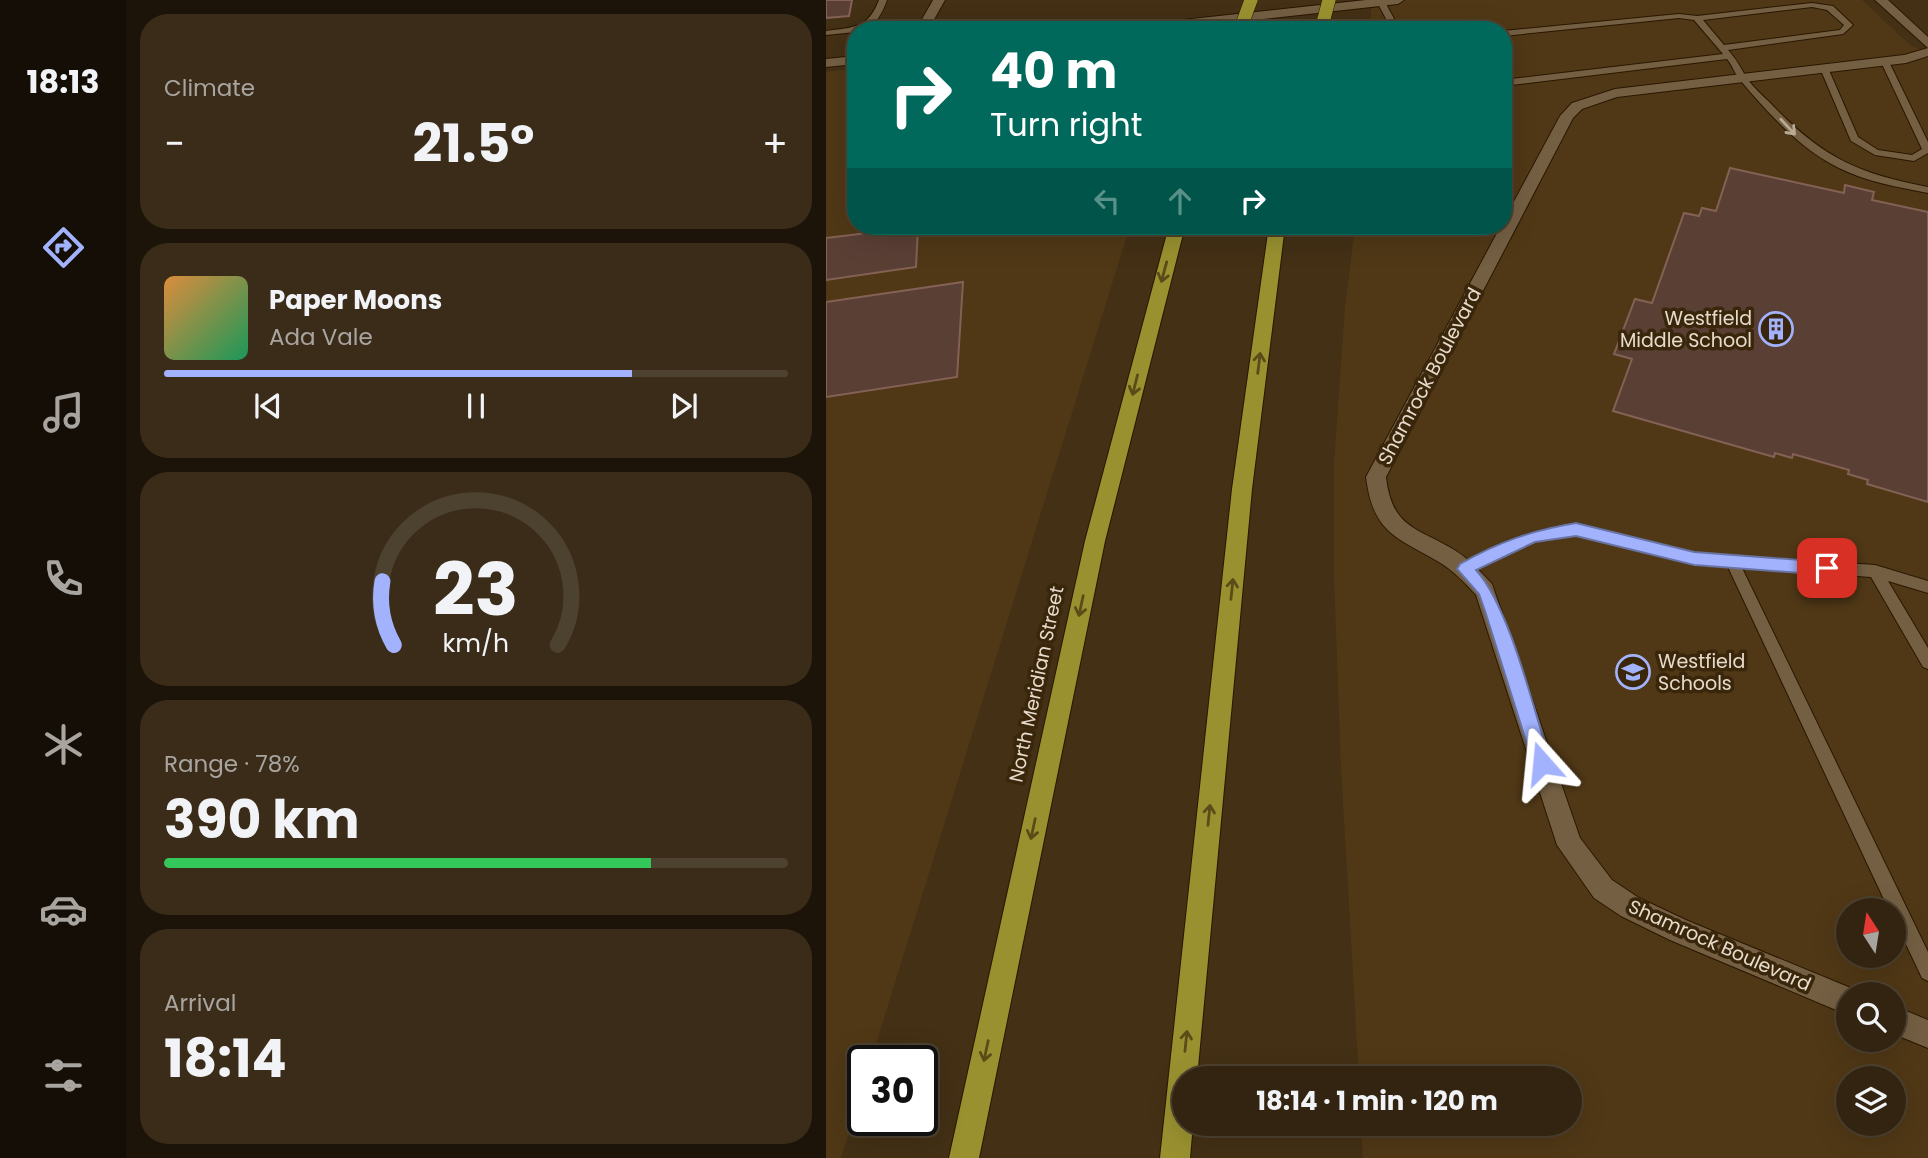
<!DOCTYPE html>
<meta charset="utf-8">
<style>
:root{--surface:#322410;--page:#3a2c19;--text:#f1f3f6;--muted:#a8a49f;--line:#4d4130;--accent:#a2b2fd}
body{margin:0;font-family:Poppins,sans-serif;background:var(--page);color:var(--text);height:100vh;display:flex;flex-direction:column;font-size:26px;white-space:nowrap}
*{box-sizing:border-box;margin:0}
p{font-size:23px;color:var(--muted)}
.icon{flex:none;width:38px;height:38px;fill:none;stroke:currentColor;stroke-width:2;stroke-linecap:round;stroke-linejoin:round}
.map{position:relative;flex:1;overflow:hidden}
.panel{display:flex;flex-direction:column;gap:14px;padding:14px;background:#1c1409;width:700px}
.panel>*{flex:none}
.top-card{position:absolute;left:21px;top:21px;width:665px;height:214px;border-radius:28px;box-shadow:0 7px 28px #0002,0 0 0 2px var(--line);background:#00695c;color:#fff;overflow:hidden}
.needle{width:46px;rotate:348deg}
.buttons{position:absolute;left:1010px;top:898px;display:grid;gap:14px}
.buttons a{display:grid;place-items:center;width:70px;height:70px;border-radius:50%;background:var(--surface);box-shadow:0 7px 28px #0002,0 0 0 2px var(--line);font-size:35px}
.speed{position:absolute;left:21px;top:1045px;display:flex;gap:14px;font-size:35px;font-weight:700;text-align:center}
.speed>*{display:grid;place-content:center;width:91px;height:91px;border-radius:50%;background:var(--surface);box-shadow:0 7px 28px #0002,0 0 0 2px var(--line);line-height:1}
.speed .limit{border:4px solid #111;border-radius:10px;background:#fff;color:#111}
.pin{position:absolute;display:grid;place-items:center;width:60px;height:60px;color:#fff;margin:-30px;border-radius:14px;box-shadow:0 4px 10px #0006}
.me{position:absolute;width:77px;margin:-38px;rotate:342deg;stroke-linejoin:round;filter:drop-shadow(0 0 5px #0008)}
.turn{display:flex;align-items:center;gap:24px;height:147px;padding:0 28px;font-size:32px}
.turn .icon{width:91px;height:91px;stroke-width:2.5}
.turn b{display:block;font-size:49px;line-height:60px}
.lanes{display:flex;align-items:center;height:66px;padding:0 28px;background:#0003;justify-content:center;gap:35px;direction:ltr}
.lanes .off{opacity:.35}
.big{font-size:52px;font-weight:700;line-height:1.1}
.panel .widget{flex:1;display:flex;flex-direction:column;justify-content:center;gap:10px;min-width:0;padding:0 24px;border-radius:28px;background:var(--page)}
.panel .dial{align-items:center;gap:0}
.dial svg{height:182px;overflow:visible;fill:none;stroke:var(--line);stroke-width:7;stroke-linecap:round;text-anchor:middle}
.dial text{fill:var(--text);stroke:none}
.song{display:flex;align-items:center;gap:21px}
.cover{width:84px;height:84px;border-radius:10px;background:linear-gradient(135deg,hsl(30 70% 55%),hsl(150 70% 35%))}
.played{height:7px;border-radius:4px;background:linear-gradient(90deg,var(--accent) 75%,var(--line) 75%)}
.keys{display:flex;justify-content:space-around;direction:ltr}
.heat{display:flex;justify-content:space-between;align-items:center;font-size:38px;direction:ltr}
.charge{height:10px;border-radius:5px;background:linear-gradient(90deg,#34c759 78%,var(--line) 0)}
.trip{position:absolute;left:346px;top:1066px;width:410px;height:70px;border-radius:35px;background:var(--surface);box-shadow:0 7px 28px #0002,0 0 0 2px var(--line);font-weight:700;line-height:70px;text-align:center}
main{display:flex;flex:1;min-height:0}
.dock{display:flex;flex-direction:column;width:126px;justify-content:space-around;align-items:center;background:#140e06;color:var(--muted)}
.dock .icon{width:49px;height:49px}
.dock .selected{color:var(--accent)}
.dock b{font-size:32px;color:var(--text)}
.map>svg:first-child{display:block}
</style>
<main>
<nav class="dock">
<b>18:13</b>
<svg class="icon selected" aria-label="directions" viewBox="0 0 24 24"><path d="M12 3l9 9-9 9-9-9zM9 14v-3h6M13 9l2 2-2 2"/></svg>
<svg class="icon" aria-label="music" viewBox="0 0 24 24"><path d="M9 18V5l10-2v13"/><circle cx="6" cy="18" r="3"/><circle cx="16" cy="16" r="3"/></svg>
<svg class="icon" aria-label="phone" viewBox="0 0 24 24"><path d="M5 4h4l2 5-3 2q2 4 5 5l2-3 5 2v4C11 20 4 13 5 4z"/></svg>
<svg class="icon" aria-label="climate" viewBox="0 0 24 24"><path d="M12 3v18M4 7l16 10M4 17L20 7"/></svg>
<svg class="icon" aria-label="car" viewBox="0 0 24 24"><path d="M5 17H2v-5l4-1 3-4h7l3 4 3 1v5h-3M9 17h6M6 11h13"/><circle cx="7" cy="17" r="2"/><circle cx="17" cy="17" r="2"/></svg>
<svg class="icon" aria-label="filters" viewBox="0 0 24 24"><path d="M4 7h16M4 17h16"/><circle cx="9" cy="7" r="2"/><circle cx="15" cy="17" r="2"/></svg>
</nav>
<section class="panel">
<div class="widget"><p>Climate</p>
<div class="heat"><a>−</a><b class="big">21.5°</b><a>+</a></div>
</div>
<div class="widget">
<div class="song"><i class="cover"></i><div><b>Paper Moons</b><p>Ada Vale</p></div></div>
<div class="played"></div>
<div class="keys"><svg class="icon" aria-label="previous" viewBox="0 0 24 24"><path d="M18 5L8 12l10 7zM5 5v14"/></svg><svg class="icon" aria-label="pause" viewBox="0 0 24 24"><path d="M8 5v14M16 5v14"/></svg><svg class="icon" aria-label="next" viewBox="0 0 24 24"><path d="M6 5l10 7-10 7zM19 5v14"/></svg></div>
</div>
<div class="widget dial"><svg viewBox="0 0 100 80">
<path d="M14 69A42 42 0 1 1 86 69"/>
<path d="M14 69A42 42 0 0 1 9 41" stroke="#a2b2fd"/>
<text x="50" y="56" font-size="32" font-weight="700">23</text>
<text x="50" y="72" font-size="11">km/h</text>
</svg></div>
<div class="widget"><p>Range · 78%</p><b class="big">390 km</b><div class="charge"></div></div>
<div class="widget"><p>Arrival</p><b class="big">18:14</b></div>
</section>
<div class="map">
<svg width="1102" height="1158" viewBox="0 0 1102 1158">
<rect width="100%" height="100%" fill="#433015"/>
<g fill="#503816" fill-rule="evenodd">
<path d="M546,0H1036L1084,45L1102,53V1158H537L535,1124H744V1078H533L515,766L508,578V463L519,307L529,226H677V30H544ZM1022,910H1068V956H1022ZM1022,994H1068V1040H1022ZM1022,1078H1068V1124H1022Z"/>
<polygon points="30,68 30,226 304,226 45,1060 37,1060 37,1087 15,1158 0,1158 0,72"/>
</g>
<g fill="#5a3f35" stroke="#846155" stroke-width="2">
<polygon points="0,0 26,0 23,16 0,18"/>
<polygon points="904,168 1018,193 1019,185 1048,192 1046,200 1102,212 1102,502 1041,484 1042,480 1022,474 1023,470 967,454 966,458 949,453 948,457 787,411 806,359 788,354 809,299 826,303 858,213 873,216 876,208 890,211"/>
<polygon points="92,227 90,267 0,280 0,238"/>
<polygon points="137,282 131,377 0,397 0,302"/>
</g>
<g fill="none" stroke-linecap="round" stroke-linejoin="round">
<g stroke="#291700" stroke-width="2">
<g id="lane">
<path d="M53,0H61C55,16 48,30 30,30L29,32L0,35V31C28,27 42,29 53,0Z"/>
<polygon points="552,0 558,0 574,30 566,30 551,2"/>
<path d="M986,3L1007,6L1027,25L1017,34L902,50C910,59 914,66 920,77C927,88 941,99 950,109C999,159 1034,174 1102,187V193C1072,187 1041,182 1013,168C974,149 943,114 915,81C909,75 907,66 901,59L677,86V80L897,54L868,20L853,18L677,36V31L853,14L871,16ZM986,7L1001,10L1018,25L1014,30L898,45L877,20Z"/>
<polygon points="1059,59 1063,62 1102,142 1102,153 1088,161 1049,155 1025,141 994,68 998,65 1002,68 1032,137 1052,150 1086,155 1096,149 1055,62"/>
<path d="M750,523L868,553L1049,565L1102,581V593L1062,581L1102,648V669L1097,667L1045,577L916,568L1102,952V981L1096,978L1068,919V910H1063L902,567L868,565L750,535L709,541L675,555L639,575L634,573L632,569L634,565C676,541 702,531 750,523Z"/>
</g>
</g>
<g stroke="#291700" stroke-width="2">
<g id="street">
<polygon points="107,0 119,0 102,30 90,30"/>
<polygon points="540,0 578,0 572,4 337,30 295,30 301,26"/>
<polygon points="1049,0 1062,0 1102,37 1102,48"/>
<path d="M1102,48V56L1080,63L791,97L756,109L747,118L560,477C566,529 591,527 630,551C644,560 655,572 666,584L754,838L786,880L813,898L862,921L1032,991L1033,994H1022V1015L844,940L795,916L768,898L731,845L650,595C639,583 628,571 613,562C570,537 547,533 540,477L734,116L746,103L789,89L1078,55Z"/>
<polygon points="30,56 30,64 0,67 0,59"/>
<polygon points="1068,1006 1102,1020 1102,1048 1068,1034"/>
</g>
</g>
<g stroke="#291700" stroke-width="2">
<g id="highway">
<polygon points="343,226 359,226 279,541 153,1158 123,1158 259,541"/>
<polygon points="443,226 459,226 426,489 371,1078 359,1078 359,1124 367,1124 364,1158 334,1158 406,489"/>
</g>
</g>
<use href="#lane" fill="#745f43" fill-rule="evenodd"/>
<use href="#street" fill="#745f43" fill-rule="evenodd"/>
<use href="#highway" fill="#999130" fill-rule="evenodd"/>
<g stroke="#291700" stroke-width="14" stroke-linecap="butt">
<g id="highway-bridge">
<polyline points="414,30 425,0"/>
<polyline points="495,30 503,0"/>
</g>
</g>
<use href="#highway-bridge" stroke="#999130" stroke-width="13"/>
</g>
<defs><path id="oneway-shaft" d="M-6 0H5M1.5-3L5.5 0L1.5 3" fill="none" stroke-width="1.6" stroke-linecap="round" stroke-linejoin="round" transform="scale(1.75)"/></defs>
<use stroke="#b9a995" href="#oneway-shaft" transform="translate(962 127) rotate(47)"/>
<g stroke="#5b4b18">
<use href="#oneway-shaft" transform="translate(338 272) rotate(105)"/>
<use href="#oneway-shaft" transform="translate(433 363) rotate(-83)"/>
<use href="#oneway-shaft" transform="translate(309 385) rotate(104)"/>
<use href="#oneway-shaft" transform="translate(406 589) rotate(-84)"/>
<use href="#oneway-shaft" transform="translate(255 606) rotate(102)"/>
<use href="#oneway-shaft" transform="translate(383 815) rotate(-84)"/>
<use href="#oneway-shaft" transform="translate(207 829) rotate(102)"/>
<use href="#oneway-shaft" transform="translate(360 1041) rotate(-84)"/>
<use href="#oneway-shaft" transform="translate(160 1051) rotate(102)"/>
</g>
<path fill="#a2b2fd" stroke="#6974a4" stroke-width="2" d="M750,523L868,552L1001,562L1009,568L1001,575L868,565L750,536L709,542L650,570C684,607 708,712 725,763L722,770L716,772L710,770L707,763L659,611L653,594L631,569L634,564C672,542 707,530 750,523Z"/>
<defs>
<g id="building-ring" transform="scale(1.75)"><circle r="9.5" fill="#39260b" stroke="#a2b2fd" stroke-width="1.5"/><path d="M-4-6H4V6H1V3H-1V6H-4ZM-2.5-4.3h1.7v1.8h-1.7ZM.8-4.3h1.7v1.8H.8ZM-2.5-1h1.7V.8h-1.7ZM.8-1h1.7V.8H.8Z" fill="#a2b2fd"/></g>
<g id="school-ring" transform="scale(1.75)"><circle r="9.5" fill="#39260b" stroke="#a2b2fd" stroke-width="1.5"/><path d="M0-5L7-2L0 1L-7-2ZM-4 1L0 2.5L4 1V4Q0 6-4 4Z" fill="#a2b2fd"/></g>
</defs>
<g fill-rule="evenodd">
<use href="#building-ring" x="950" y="329"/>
<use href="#school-ring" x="807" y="672"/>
</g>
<g text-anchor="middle" stroke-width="7" stroke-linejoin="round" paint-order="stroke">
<g font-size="19" fill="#e7dbcc" stroke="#39260b" text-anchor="end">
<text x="926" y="325">Westfield<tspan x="926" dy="22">Middle School</tspan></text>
<text x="832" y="668" text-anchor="start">Westfield<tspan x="832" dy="22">Schools</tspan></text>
</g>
<g font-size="19" fill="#e7dbcc" stroke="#39260b">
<text transform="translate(603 376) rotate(-62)" y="7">Shamrock Boulevard</text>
<text transform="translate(210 684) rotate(-78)" y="7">North Meridian Street</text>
<text transform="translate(894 945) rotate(24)" y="7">Shamrock Boulevard</text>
</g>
</g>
</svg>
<div class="buttons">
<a><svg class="needle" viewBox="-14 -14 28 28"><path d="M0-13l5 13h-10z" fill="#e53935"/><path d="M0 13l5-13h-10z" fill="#a8a49f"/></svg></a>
<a><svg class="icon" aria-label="search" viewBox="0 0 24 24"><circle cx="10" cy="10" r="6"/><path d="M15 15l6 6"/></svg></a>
<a><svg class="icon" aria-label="layers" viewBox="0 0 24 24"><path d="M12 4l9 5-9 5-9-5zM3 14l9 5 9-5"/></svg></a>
</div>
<div class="speed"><div class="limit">30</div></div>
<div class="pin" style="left:1001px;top:568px;background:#d93025"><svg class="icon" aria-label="arrive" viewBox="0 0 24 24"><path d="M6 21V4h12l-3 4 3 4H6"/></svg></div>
<svg class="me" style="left:716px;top:763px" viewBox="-20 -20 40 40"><path d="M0-17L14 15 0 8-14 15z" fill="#a2b2fd" stroke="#fff" stroke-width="4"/></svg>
<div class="trip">18:14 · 1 min · 120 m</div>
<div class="top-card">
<div class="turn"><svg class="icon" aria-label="right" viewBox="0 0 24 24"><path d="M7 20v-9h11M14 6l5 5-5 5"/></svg><div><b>40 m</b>Turn right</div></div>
<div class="lanes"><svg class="icon off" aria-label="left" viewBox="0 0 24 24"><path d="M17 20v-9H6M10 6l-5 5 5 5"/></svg><svg class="icon off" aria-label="ahead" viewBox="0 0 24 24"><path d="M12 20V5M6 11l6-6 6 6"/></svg><svg class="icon" aria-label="right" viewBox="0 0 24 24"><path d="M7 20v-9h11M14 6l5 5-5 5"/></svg></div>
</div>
</div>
</main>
